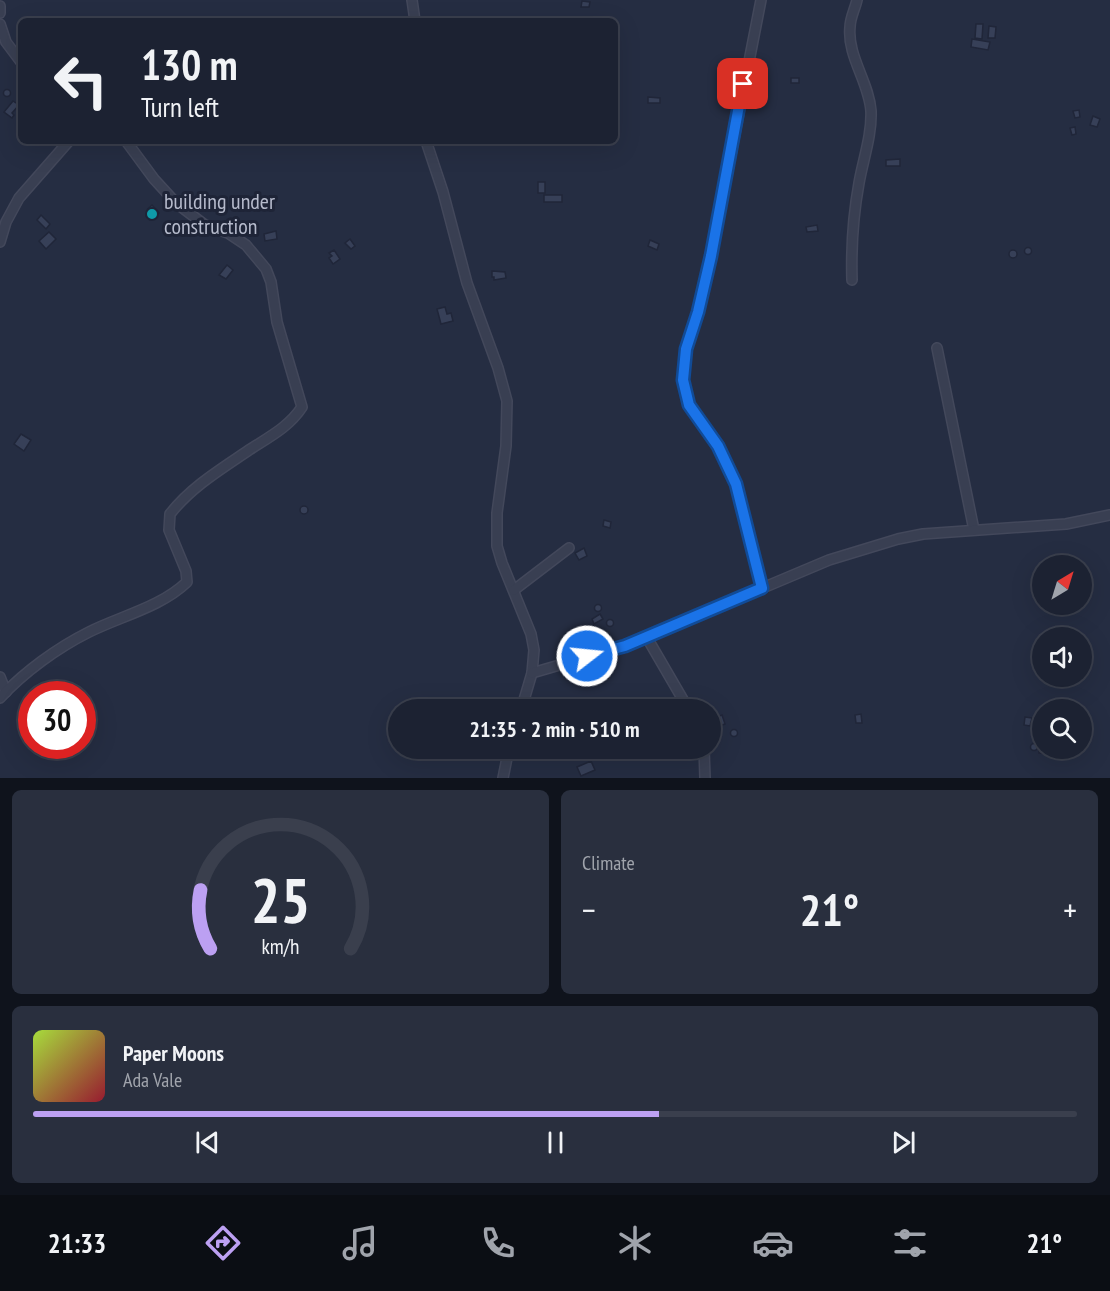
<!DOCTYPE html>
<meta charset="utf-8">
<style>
:root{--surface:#1c2232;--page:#292f3e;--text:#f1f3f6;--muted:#a0a4ac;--line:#3a3f4d;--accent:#bca0f2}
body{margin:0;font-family:"PT Sans Narrow",sans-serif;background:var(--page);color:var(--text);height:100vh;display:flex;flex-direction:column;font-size:22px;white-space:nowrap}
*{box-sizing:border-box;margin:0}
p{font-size:20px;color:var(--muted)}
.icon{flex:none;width:33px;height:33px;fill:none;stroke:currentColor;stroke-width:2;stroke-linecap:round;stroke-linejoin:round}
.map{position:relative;height:778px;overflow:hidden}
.drawer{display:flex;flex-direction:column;gap:12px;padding:12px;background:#0f131c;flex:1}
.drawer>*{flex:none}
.top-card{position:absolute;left:18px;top:18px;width:600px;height:126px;border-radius:9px;box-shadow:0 6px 24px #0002,0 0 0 2px var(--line);background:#1c2232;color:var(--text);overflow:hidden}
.needle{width:39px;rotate:38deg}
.tools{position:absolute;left:1032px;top:555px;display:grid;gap:12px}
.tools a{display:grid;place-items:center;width:60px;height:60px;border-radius:50%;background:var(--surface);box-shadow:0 6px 24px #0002,0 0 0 2px var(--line);font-size:30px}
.speed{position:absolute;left:18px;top:681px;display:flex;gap:12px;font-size:30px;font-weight:700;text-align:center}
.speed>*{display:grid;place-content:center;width:78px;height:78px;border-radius:50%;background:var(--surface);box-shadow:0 6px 24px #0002,0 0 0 2px var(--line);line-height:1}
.speed .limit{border:9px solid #d22;background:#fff;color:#111}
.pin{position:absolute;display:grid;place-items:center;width:51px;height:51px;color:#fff;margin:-26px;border-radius:12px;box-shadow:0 3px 9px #0006}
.me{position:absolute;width:66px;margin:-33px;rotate:74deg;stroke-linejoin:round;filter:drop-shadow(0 0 4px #0008)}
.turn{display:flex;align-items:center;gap:21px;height:126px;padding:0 24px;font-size:27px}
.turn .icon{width:78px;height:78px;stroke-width:2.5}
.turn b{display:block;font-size:42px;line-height:51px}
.big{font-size:45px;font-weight:700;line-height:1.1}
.drawer .tile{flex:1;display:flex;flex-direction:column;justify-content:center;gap:9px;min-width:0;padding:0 21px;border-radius:9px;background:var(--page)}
.drawer .dial{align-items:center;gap:0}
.dial svg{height:156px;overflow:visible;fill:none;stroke:var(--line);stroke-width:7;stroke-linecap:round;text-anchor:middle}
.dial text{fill:var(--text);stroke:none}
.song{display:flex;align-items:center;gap:18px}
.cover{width:72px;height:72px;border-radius:9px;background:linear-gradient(135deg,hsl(80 70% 55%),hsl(350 70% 35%))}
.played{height:6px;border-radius:3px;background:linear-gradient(90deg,var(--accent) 60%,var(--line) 60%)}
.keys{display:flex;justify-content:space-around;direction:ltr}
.heat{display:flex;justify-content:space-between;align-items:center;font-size:33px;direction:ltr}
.drawer .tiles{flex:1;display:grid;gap:12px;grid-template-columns:1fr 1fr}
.tile:last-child{grid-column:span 2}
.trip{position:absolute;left:388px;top:699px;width:333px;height:60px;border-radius:30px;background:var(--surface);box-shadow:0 6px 24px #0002,0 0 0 2px var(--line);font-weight:700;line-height:60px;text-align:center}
.tabs{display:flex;height:96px;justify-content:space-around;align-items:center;background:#0b0e14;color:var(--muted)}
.tabs .icon{width:42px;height:42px}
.tabs .selected{color:var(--accent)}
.tabs b{font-size:27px;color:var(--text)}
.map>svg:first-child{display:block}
</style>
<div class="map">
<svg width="1110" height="778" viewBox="0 0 1110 778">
<rect width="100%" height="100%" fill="#252d42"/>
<g fill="#374058" stroke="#202639" stroke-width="1.5">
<polygon points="582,1 590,2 589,7 581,7"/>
<polygon points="976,24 983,24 982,39 975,38"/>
<polygon points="989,26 996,27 995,38 988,38"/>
<polygon points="972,39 990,42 988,50 971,47"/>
<rect x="791" y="78" width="8" height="5"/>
<circle cx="7" cy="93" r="3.5"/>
<polygon points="648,97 660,98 660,103 648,103"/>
<polygon points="13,101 19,105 12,113 14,115 12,118 4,112"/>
<polygon points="1079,110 1080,117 1075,118 1073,111"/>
<polygon points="1093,116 1100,119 1097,127 1090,125"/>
<polygon points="1075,127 1076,134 1072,135 1070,128"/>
<polygon points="900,159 900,166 886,166 886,160"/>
<rect x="538" y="182" width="7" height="11"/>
<rect x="544" y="195" width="18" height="7"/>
<polygon points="152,205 159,213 150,220 146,216 151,211 148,209"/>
<polygon points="41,215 50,224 46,229 37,220"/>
<polygon points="817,225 818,231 807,232 806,227"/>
<polygon points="276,231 277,239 265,241 264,234"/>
<polygon points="49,232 56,239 46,249 39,241"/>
<polygon points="350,239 355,246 351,249 345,243"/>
<polygon points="650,240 659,244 657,250 648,246"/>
<circle cx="1028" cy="251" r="3.5"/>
<circle cx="1013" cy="254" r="4"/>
<polygon points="334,250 340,259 333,264 329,258 332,256 329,253"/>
<polygon points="227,265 233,270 226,279 219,275"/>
<polygon points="492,271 505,272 506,278 494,280 494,277 492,277"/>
<polygon points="445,307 447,314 451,313 453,321 441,324 437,309"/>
<polygon points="21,434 31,440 24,451 14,444"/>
<circle cx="304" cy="510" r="4"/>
<polygon points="604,520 611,522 610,528 603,526"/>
<polygon points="584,548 587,556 579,560 575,553"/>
<circle cx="598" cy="608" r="3.5"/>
<polygon points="600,614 603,619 594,624 592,619"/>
<circle cx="610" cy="623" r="3.5"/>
<polygon points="861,714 862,723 856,723 855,715"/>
<polygon points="722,715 725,724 715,727 712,719"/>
<polygon points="1025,717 1032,718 1030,726 1024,725"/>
<circle cx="734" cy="733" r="3.5"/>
<circle cx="1034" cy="747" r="3.5"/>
<rect x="1039" y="748" width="8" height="5"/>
<polygon points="591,761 595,770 581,776 577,767"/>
</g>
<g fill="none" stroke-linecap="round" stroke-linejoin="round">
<g stroke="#43485b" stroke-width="12">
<g id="street">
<polyline points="412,0 415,21"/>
<polyline points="761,0 711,256 698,312 686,349 683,380 689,405 718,446 736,484 762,588"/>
<polyline points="0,6 0,13"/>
<polyline points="0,24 6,42 21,62"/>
<polyline points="426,141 443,192 467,283 498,368 507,401 506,446 497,513 497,546 502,563 531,634 534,650 532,673 521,710"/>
<polyline points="0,242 6,222 19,198 69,141"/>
<path d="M852,280C851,247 853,216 859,183C863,160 872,135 871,111C869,82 847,56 850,27C850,18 855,9 857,0"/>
<polyline points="937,348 974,530"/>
<polyline points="514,590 569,548"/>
<polyline points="646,636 689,710"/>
<polyline points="532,673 625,646 829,560 898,539 923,534 1066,524 1110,515"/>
<polyline points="0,677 6,692"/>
<path d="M0,698C24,672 57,648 89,632C121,616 161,607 187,582L186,571L169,530L170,514C191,487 221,469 249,450C269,437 289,427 302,407L277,322L271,282L266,269L246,245L228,233L205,225L176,203L154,179L126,141"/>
<polyline points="704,748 705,778"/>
<polyline points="503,778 509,748"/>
</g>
</g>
<use href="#street" stroke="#393f52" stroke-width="9"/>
</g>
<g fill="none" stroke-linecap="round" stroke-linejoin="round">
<g stroke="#114b97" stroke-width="15">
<polyline id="route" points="587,656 625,646 762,588 736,484 718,446 689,405 683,380 686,349 698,312 711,256 743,84"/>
</g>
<use href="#route" stroke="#1a73e8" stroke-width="10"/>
</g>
<circle fill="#0f9aa8" stroke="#1e2437" stroke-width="2" cx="152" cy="214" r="6"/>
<g text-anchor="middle" stroke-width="6" stroke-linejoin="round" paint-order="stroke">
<g font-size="22" fill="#b6bbcc" stroke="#1e2437" text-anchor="start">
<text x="164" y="209">building under<tspan x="164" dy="25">construction</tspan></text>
</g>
</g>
</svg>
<div class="tools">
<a><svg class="needle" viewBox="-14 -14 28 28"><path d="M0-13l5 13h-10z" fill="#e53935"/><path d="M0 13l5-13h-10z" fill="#a0a4ac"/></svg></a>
<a><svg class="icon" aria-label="sound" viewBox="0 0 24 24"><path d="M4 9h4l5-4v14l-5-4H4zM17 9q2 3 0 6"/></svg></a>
<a><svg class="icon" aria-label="search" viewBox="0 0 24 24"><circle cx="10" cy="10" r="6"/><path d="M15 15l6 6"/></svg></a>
</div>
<div class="speed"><div class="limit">30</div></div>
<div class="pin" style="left:743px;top:84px;background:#d93025"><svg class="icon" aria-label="arrive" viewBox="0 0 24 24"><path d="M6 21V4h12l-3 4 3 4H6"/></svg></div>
<svg class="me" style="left:587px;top:656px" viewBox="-20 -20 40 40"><circle r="17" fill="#1a73e8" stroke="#fff" stroke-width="3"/><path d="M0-11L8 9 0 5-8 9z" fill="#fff"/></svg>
<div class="trip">21:35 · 2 min · 510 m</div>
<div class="top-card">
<div class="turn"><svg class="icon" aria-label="left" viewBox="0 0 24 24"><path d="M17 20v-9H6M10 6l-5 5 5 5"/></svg><div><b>130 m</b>Turn left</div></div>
</div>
</div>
<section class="drawer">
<div class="tiles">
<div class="tile dial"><svg viewBox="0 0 100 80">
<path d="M14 69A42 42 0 1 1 86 69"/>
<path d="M14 69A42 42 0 0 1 9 39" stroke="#bca0f2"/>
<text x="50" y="56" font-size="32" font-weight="700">25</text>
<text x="50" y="72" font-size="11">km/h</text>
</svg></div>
<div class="tile"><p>Climate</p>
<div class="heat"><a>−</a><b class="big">21°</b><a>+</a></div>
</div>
<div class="tile">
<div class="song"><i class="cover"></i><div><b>Paper Moons</b><p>Ada Vale</p></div></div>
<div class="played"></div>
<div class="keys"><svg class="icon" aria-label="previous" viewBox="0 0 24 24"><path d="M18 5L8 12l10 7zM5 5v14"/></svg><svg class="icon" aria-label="pause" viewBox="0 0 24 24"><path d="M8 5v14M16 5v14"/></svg><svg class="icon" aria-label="next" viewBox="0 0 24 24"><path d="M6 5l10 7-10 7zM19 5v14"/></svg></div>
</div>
</div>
</section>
<nav class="tabs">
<b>21:33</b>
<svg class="icon selected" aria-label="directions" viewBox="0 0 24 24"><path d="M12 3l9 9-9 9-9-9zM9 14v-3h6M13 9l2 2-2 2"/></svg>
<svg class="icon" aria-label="music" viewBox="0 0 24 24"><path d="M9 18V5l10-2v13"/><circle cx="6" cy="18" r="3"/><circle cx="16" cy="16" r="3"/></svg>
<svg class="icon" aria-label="phone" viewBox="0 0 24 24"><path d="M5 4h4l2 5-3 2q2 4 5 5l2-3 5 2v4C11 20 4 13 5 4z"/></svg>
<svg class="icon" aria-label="climate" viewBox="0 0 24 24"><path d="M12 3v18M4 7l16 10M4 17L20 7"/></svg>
<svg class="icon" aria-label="car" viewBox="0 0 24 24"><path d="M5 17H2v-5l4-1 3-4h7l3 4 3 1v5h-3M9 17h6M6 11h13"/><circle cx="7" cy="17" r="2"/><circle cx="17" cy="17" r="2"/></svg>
<svg class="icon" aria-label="filters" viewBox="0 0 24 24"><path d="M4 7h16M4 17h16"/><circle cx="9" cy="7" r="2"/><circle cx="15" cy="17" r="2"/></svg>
<b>21°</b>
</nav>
